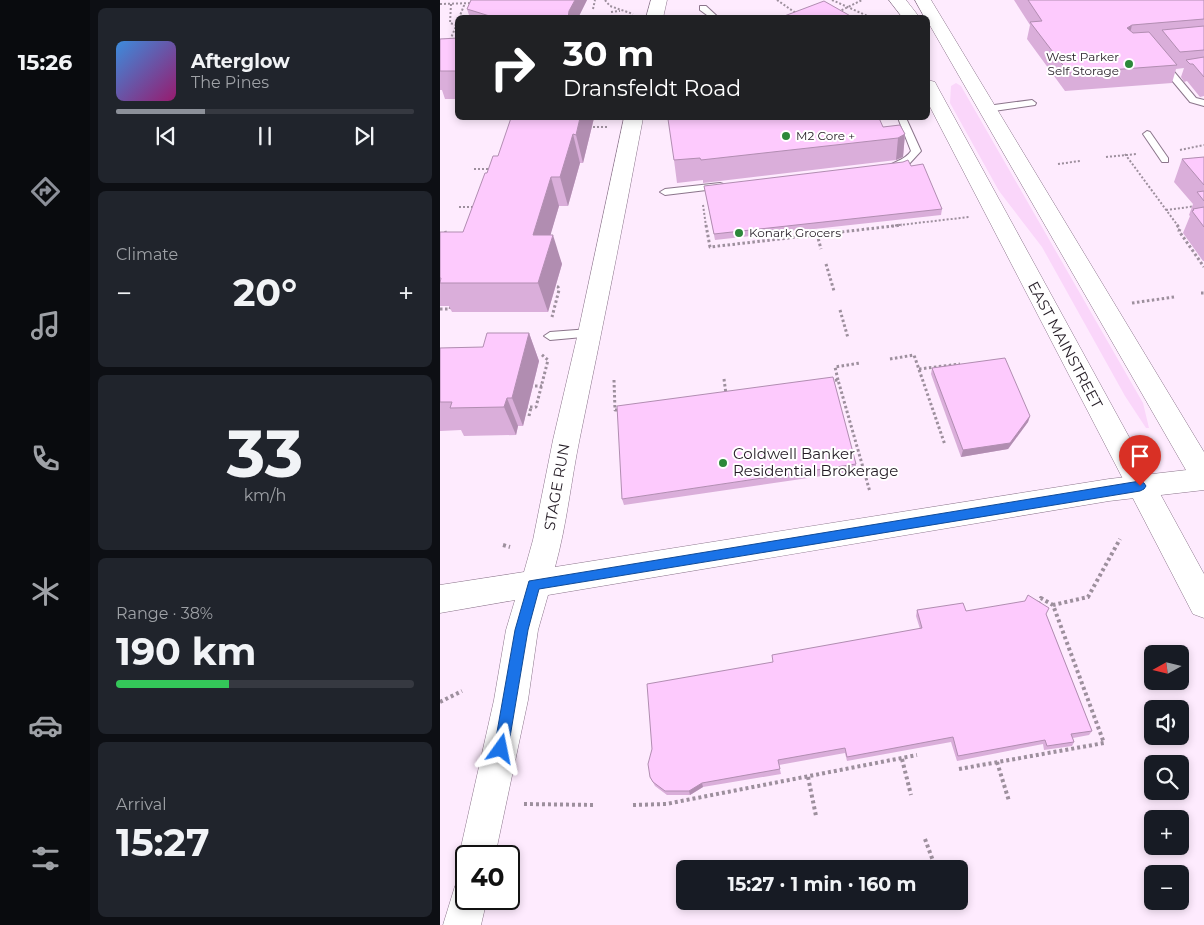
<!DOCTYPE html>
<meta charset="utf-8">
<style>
:root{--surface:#171b24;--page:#20242c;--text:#f1f3f6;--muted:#9ea1a6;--line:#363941;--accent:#8c9099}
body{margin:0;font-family:Montserrat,sans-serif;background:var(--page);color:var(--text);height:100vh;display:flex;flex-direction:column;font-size:19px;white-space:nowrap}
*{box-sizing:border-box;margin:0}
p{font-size:16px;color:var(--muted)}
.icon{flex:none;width:28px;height:28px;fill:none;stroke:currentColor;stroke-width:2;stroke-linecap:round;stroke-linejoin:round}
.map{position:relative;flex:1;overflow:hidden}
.panel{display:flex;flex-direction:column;gap:8px;padding:8px;background:#0d0f14;width:350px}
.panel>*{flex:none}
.banner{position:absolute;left:15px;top:15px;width:475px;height:105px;border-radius:8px;box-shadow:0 2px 8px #0003;background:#202124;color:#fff;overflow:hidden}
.needle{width:32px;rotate:262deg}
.buttons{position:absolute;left:704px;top:645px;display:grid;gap:10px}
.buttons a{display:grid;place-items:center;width:45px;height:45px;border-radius:8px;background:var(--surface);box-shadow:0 2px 8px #0003;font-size:25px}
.speed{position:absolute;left:15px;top:845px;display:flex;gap:10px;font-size:25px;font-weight:700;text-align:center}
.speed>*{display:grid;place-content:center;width:65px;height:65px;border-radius:50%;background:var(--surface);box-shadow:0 2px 8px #0003;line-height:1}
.speed .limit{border:2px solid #111;border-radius:8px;background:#fff;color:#111}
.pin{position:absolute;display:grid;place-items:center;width:42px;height:42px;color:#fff;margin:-51px -21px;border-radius:50% 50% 50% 0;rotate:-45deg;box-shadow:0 0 5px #0007}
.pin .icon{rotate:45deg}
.me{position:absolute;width:55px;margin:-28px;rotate:12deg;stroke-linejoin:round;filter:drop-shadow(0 0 4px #0008)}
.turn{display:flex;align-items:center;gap:18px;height:105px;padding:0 25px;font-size:22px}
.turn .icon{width:65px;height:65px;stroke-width:2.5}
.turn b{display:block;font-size:35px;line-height:42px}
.big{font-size:38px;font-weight:700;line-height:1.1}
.panel .widget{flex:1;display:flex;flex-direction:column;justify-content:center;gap:8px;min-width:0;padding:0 18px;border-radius:8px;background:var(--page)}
.panel .dial{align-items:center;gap:0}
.dial b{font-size:65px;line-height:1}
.song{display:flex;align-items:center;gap:15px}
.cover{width:60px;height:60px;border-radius:8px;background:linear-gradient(135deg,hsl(210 70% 55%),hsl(320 70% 35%))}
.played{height:5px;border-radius:2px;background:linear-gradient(90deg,var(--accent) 30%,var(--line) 30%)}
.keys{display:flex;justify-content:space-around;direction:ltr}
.heat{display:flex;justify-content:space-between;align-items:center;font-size:28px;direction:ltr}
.charge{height:8px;border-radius:4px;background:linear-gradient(90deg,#34c759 38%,var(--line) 0)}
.trip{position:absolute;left:236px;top:860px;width:292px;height:50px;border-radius:8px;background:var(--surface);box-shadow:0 2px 8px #0003;font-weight:700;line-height:50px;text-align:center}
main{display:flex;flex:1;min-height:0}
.tabs{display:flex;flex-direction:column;width:90px;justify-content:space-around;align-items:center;background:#090b0e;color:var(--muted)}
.tabs .icon{width:35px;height:35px}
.tabs .active{color:var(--accent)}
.tabs b{font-size:22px;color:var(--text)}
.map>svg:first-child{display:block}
</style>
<main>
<nav class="tabs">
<b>15:26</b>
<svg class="icon active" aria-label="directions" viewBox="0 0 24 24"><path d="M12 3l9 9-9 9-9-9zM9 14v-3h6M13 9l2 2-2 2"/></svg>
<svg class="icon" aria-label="music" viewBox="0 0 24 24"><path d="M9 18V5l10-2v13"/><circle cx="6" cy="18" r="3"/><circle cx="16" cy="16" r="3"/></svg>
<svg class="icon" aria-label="phone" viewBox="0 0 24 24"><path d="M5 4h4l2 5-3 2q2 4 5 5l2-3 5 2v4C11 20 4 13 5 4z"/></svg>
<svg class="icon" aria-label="climate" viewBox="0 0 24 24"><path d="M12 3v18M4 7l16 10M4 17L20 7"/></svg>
<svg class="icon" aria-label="car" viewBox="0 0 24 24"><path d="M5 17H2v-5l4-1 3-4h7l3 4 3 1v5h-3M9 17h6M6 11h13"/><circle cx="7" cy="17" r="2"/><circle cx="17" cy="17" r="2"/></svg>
<svg class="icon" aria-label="filters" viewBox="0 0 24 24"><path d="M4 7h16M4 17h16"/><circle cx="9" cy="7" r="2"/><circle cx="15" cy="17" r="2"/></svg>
</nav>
<section class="panel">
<div class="widget">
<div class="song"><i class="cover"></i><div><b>Afterglow</b><p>The Pines</p></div></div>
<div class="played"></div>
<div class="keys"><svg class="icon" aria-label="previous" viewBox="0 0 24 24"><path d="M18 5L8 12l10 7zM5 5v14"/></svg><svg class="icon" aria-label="pause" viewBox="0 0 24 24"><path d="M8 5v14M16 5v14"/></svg><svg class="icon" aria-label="next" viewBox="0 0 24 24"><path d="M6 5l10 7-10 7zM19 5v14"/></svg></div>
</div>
<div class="widget"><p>Climate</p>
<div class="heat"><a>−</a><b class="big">20°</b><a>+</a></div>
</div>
<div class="widget dial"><b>33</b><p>km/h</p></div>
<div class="widget"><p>Range · 38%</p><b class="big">190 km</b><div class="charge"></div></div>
<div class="widget"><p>Arrival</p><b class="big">15:27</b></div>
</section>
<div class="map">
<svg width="764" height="925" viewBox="0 0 764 925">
<rect width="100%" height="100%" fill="#feebfe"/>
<polygon fill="#fad6fa" points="516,83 521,86 703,403 709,428 706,428 685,396 602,247 559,191 510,103 511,86"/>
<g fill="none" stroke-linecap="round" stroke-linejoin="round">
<g stroke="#8b758b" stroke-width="2">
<g id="service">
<polygon points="260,6 266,6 279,18 271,18 260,10"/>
<polygon points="720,62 726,62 756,98 764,100 764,106 750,102 720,66"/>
<polygon points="592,100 596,103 595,105 547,112 543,109 547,106"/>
<path d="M458,118H466L481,151L470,163L454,169L449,166C457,160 465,160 471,151Z"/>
<polygon points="707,131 710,132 728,158 728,162 722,162 703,134"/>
<polygon points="280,183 283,184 283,188 225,195 220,192 225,189"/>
<polygon points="150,329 154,330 156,333 154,336 110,340 104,336 110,332"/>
</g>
</g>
<g stroke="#8b758b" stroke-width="1">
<g id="tertiary">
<polygon points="211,0 227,0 223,18 206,18"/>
<path d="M184,118H203C183,225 162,331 140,437C131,480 127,524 115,567L669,479L764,468V490L669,501L108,595L98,630L88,700L55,856H26V870L24,869L19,856L54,700L66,630L75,600L0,613V585L84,572L93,540L113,440L138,333Z"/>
<polygon points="26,881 26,899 47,899 41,925 3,925 15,886"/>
</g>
</g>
<g stroke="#8b758b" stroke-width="1">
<g id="primary">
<polygon points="449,0 466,0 480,18 463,18"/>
<polygon points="475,0 491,0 764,452 764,487 754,484 488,22 488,18 485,18"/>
<polygon points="488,80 495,82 497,86 764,574 764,618 753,614 488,103"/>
</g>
</g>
<g stroke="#9d8f9d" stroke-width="2" stroke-dasharray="2 2" stroke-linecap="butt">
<polyline points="165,0 170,6 193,14"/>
<polyline points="337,0 363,18"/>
<polyline points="392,0 432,18"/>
<polyline points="0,4 33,3"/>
<polyline points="11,4 10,23 16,25"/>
<polyline points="153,9 155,0"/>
<polyline points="171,12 180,11"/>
<polyline points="398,12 422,0"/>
<polyline points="19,18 25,3"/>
<polyline points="10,40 18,22"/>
<polyline points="149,127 167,127"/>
<polyline points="740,150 764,145"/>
<polyline points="685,154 738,226"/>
<polyline points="666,157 697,154"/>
<polyline points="618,164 640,161"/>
<polyline points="34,169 52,169"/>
<polyline points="263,205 266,226"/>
<polyline points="19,207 36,207"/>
<polyline points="726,210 764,205"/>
<polyline points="451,226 529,217"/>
</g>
<g stroke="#9d8f9d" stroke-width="3" stroke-dasharray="2.5 2.5" stroke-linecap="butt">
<polyline points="266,225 270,247 462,225"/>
<polyline points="737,225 740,229 739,231 764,267"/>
<polyline points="377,234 381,249"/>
<polyline points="0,235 9,231"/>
<polyline points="386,264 394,291"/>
<polyline points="112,286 118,287 119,290 112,317"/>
<polyline points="761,293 764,293"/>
<polyline points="692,303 734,297"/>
<polyline points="0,309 10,309 11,306"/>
<polyline points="400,310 408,338"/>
<polyline points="450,359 474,355 505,445"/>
<polyline points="479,369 520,364"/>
<polyline points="284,379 286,394"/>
<polyline points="174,380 175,410 181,410"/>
<polyline points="398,380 395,367 420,363"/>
<polyline points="390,381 398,380 430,492"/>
<polyline points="90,386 102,386"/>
<polyline points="85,407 96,407 108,360 101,354"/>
<polyline points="89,416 91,407"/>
</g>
<g stroke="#9d8f9d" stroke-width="4" stroke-dasharray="3 3" stroke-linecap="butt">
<polyline points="63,545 70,547"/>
<polyline points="598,604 601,598 613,605"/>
<polyline points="0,702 22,691"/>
<polyline points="462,759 471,795"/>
<polyline points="557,762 569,801"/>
<polyline points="519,769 664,743 613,605 648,597 680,539"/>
<polyline points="368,777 376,816"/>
<polyline points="84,804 156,805"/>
<polyline points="193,805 226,804 477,755"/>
<polyline points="485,839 496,869"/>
<polyline points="480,904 483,901"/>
</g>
<use href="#service" fill="#fff" fill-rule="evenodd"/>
<use href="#tertiary" fill="#fff" fill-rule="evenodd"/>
<use href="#primary" fill="#fff" fill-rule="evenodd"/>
</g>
<g fill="#daaeda">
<polygon points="31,0 147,0 138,18 30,18 27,9"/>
<polygon points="574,0 764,0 764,96 760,97 747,81 744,82 741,77 744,68 736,69 732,83 625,91 587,39 590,25"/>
<polygon points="18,38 18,99 5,99 2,90 0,90 0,39"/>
<polygon points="154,118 143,163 140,163 128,206 119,206 110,235 122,264 108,312 12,312 9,306 0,306 0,232 23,232 47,173 58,156"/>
<polygon points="252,118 443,127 465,134 463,157 456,160 263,183 263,180 237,183 234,160"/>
<polygon points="764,157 764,261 763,261 743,233 750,216 749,215 753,204 734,182 742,159"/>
<polygon points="471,166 502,209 501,215 275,240 264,186"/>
<polygon points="89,333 99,361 83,426 78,426 76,435 24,436 21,430 0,431 0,348 43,347"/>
<polygon points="492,368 590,416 588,422 568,449 521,457 491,374"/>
<polygon points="416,464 416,471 184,505 182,499"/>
<polygon points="477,610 526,611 606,614 652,731 649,735 633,738 634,742 632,746 604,750 603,744 517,761 511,742 407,761 405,753 339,765 341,774 263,787 250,795 227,795 215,786 210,777 333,662 480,629 476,616"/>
</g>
<g fill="#b18db1">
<polygon points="135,0 147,0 138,18 128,18 129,11"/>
<polygon points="692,25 688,42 687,28"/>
<polygon points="140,118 154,118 143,163 136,135"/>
<polygon points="133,134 140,163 128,206 120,177"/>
<polygon points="465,134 463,157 456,160 458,138"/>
<polygon points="111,177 119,206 102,264 93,235"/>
<polygon points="113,235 122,264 108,312 98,283"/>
<polygon points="89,333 99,361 83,426 72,398"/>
<polygon points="67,398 78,426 76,435 64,407"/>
<polygon points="590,416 588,422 568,449 521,457 523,450"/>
<polygon points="262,783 263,787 250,795 249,791"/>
</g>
<g fill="#fdcafd" stroke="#b18db1">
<polygon points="31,0 135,0 129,11 128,18 56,18 27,9"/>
<polygon points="588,0 764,0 764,19 692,25 687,28 693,33 709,32 737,65 629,73 590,22 602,21"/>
<polygon points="384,1 414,18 339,18"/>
<polygon points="764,26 764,50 740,52 722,30"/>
<polygon points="18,38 18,71 0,71 0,39"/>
<polygon points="764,57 764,77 753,64 750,64 746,60"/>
<polygon points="71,118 140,118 136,135 133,134 120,177 111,177 93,235 113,235 98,283 0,283 1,278 0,278 0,232 23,232 45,173 47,173 53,156 58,156"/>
<polygon points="245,118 439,118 443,127 460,125 465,134 458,138 261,160 260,158 234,160 228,119"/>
<polygon points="764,157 764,185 742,159"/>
<polygon points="468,160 471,166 483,164 502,209 274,234 264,186 463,162"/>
<polygon points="764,191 764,201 757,192"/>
<polygon points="764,207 764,227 752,211 754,210 753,209"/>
<polygon points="47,333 89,333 72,398 67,398 64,407 10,408 12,402 0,402 0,348 43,347"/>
<polygon points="565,358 590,416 570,443 523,450 492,368"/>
<polygon points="393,377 416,464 182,499 177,406"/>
<polygon points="588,595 609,608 606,614 652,731 631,734 634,742 607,746 605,740 518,756 513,737 407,757 405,748 338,760 340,769 262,783 249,791 225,791 213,782 210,777 208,764 212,749 207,684 333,662 332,655 482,628 477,610 523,603 526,611 585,601"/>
</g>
<polygon fill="#1a73e8" stroke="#114b97" points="700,481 704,483 706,486 704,489 700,491 99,589 88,630 68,749 66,754 61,756 56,754 54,749 75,630 89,581"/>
<g fill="#2c883a" stroke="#fff" stroke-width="2">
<circle cx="689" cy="64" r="5"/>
<circle cx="346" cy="136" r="5"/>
<circle cx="299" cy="233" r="5"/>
<circle cx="283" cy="463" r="5"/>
</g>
<g text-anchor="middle" stroke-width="4" stroke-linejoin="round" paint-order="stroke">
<g font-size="12" fill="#241c25" stroke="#fff" text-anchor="start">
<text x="679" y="61" text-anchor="end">West Parker<tspan x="679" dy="14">Self Storage</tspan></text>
<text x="356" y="140">M2 Core +</text>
<text x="309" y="237">Konark Grocers</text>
</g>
<g font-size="15" fill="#241c25" stroke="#fff">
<text transform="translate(625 345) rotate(62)" y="5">EAST MAINSTREET</text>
<text transform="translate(117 487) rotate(-80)" y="5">STAGE RUN</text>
</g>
<g font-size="15" fill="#241c25" stroke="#fff" text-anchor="start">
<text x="293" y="459">Coldwell Banker<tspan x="293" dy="17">Residential Brokerage</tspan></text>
</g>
</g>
</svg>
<div class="buttons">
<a><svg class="needle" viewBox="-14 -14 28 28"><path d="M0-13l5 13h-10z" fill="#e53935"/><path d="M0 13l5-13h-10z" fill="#9ea1a6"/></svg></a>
<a><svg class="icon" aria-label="sound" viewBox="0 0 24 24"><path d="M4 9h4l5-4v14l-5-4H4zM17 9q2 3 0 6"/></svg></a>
<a><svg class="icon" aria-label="search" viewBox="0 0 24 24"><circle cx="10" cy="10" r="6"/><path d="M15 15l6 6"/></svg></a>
<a>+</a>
<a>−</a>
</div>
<div class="speed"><div class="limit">40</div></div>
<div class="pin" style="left:700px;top:486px;background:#d93025"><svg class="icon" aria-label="arrive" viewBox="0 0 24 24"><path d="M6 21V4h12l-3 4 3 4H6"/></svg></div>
<svg class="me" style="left:61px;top:749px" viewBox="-20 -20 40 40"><path d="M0-17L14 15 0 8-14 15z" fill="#1a73e8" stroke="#fff" stroke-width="4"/></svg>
<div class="trip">15:27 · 1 min · 160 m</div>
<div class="banner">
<div class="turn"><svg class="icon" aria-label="right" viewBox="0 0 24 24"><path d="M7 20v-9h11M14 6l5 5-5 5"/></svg><div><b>30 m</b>Dransfeldt Road</div></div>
</div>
</div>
</main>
